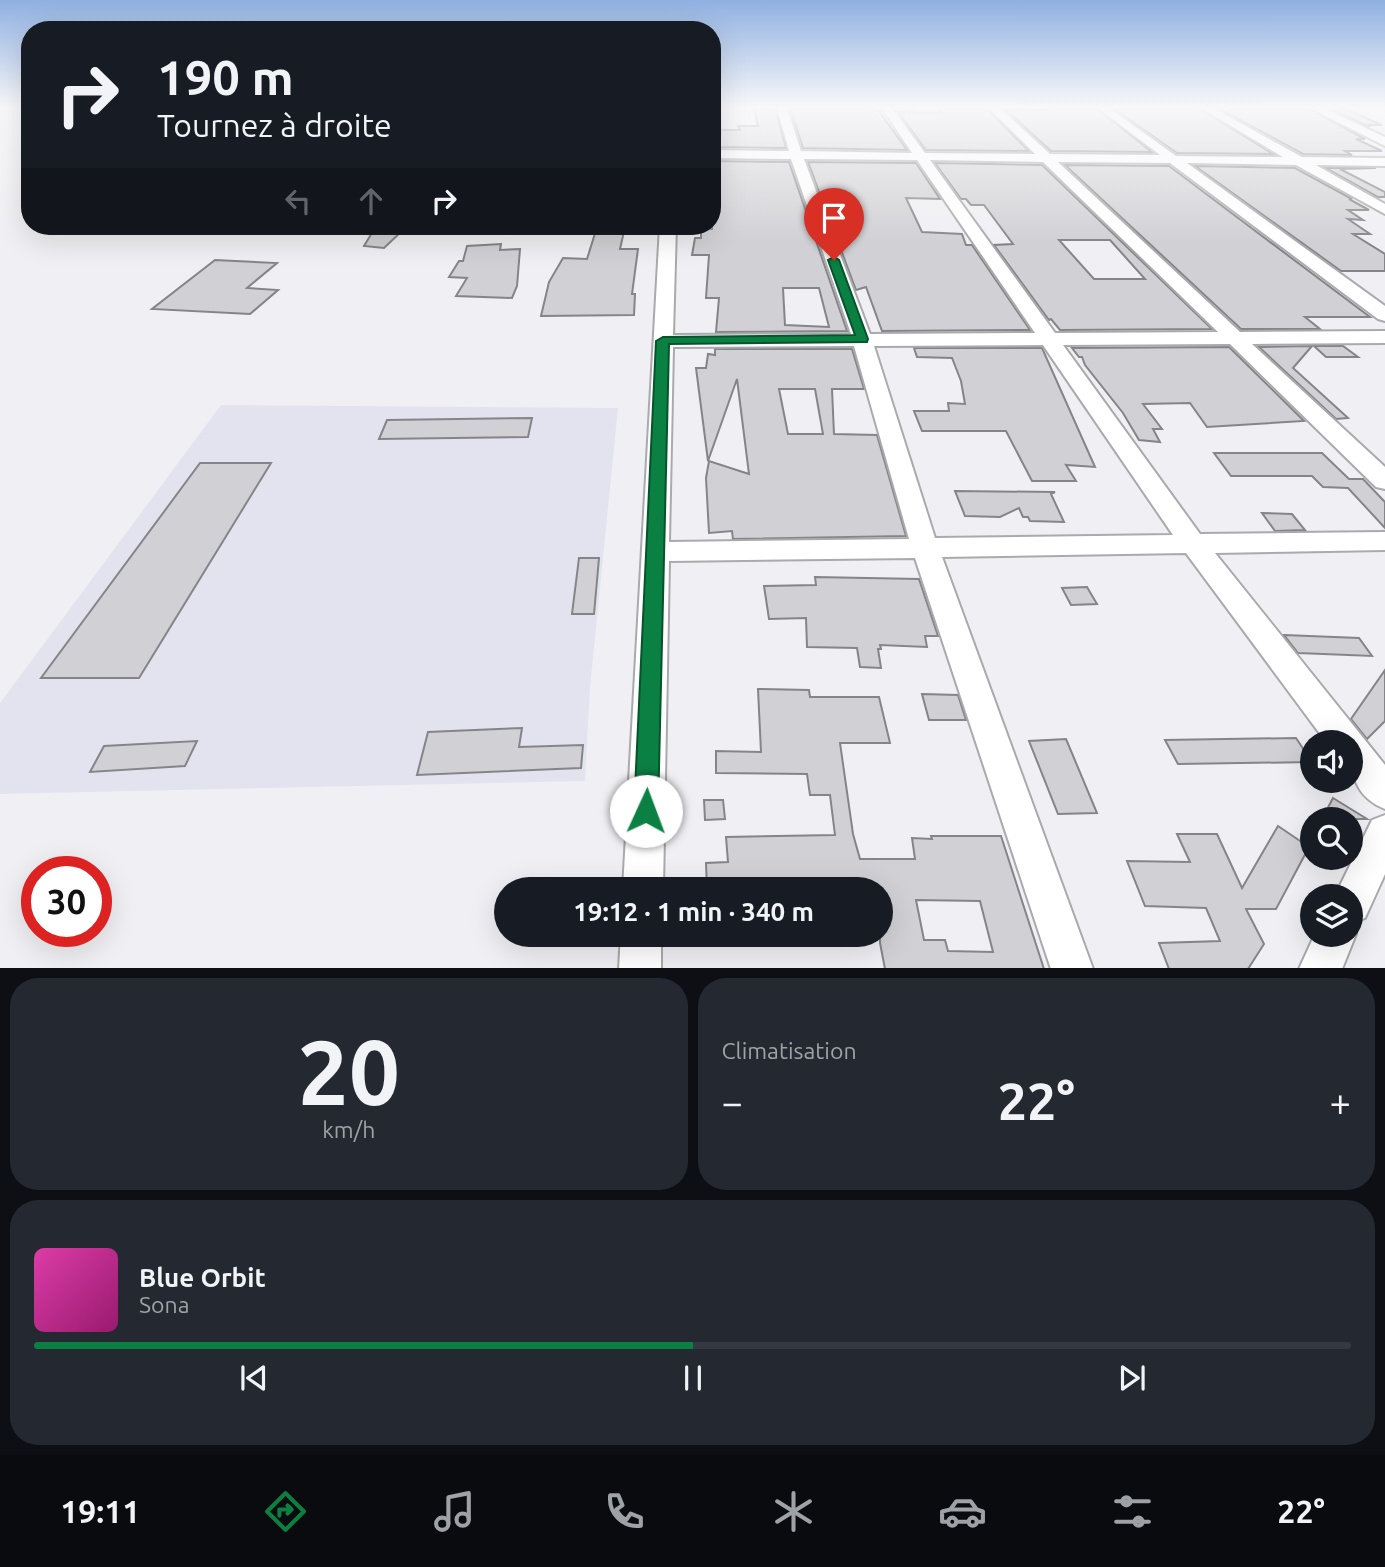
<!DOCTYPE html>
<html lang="fr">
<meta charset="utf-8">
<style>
:root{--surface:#171b24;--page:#242831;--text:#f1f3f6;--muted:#9ea1a6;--line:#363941;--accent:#0b8043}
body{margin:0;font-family:Ubuntu,sans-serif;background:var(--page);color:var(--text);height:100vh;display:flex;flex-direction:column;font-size:26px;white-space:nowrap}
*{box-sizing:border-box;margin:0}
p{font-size:23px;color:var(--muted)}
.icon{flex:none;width:38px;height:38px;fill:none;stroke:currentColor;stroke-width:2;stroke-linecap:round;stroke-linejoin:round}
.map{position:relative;height:968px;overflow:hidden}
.panel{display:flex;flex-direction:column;gap:10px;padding:10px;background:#0d0f14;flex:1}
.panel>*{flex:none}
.top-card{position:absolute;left:21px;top:21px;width:700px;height:214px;border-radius:28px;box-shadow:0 7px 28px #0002;background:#171b24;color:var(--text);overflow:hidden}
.fabs{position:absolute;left:1300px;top:730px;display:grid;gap:14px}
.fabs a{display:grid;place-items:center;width:63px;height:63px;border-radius:50%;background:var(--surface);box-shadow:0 7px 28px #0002;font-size:35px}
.speed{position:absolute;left:21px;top:856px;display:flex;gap:14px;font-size:35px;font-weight:700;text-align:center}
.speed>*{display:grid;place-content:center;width:91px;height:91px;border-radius:50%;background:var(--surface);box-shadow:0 7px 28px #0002;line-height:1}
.speed .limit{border:10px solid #d22;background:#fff;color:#111}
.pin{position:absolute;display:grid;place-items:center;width:60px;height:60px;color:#fff;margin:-72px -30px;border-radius:50% 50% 50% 0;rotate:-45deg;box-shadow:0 0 7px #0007}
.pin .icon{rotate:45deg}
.me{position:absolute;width:77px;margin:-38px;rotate:2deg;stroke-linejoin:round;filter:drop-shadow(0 0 5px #0008)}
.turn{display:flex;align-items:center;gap:24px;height:147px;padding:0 21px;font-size:32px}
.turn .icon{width:91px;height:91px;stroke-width:2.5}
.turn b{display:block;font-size:49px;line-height:60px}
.lanes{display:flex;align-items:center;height:66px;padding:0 21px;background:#0003;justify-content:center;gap:35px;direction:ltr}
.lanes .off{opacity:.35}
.big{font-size:52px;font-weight:700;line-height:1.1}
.panel .widget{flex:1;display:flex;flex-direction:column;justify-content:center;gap:10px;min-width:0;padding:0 24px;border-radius:28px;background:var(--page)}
.panel .dial{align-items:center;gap:0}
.dial b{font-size:91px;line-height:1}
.song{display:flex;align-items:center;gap:21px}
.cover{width:84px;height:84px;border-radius:10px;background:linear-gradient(135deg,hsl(320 70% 55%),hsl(320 70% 35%))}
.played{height:7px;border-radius:4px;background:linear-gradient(90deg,var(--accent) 50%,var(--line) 50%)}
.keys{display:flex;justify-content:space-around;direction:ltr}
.heat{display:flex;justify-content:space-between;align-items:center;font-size:38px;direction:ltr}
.panel .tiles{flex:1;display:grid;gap:10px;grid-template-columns:1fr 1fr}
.widget:last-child{grid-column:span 2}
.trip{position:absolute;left:494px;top:877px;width:399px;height:70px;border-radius:35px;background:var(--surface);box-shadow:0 7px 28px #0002;font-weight:700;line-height:70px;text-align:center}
.menu{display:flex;height:112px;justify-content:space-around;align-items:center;background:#090b0e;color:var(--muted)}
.menu .icon{width:49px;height:49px}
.menu .active{color:var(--accent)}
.menu b{font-size:32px;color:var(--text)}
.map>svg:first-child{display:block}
</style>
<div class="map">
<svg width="1385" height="969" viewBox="0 0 1385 969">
<rect width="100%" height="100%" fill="#f0f0f4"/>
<polygon fill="#e3e3ef" points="221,405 618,408 590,688 585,781 0,794 0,703"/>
<g fill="#d1d1d5" stroke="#858589" stroke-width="2" fill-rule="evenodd">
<polygon points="754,108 775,108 786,148 719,147 721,130 740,130 738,126 758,126"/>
<polygon points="790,108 869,108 878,110 907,150 803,148"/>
<polygon points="937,108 986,108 1029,151 926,150 898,112 942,113"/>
<polygon points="1043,108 1096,108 1152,152 1051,151 1005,109 1046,110"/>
<polygon points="1113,108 1199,108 1273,154 1177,153"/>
<polygon points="1218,108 1308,108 1365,139 1356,139 1382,151 1345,151 1352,155 1303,154"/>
<polygon points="1328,108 1343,108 1382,125 1366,125 1370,127"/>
<path d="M712,161L789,162L847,331L716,332L719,298H706L709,255H692L695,238H701V228L712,229ZM783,288H819L829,327L785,325Z"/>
<polygon points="808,162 916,163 940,199 906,198 922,232 962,234 966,245 972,245 1030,330 882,331 866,287 856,290"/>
<path d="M935,163L1042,165L1212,329L1060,330L1051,319L1049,320L994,245L1013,244L984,205H971L966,199H961ZM1059,240H1110L1145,279H1094Z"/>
<polygon points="1065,165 1169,166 1370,317 1305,317 1320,329 1241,329"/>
<polygon points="1195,166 1295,168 1352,199 1349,199 1369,210 1348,210 1363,220 1348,219 1370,234 1353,234 1385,254 1385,271 1341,271"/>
<polygon points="1326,168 1376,168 1340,169 1385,192 1385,197 1378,197"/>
<polygon points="401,227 397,231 402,231 384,248 364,246 375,228"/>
<polygon points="597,227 625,227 620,249 638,249 632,294 635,294 634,315 541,316 549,282 563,258 587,259"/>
<polygon points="501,244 500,250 520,249 517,286 512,298 456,296 467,278 449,277 459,261 463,261 467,246"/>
<polygon points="215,260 277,263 247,288 278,290 250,314 152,309"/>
<polygon points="1312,346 1293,368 1348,418 1336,419 1259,347"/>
<polygon points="1314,346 1343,346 1358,357 1326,357"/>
<polygon points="1229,347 1304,421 1207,427 1190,403 1143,404 1162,429 1153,429 1160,442 1139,440 1123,413 1085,365 1082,357 1079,357 1072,348"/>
<polygon points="914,348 1042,348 1095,467 1066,465 1076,481 1032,481 1006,431 922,431 914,411 949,411 948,403 965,404 961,381 952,358 917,357"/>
<path d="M715,349H852L864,389H832L834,434L877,435L906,536L733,539L732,531L709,533L706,478L709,461L749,474L737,379L708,461L696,368H706L708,354L715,355ZM779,389H815L823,434H788Z"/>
<polygon points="532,418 528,437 379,439 387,420"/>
<polygon points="1214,453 1322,453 1349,479 1363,479 1385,502 1385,528 1348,488 1323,487 1312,476 1231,476"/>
<polygon points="200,463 271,463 139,678 41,678"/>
<polygon points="955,491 1055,492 1051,494 1064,522 1030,521 1028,517 1023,517 1019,508 1000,517 965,516"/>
<polygon points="1262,513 1292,514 1305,530 1275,531"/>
<polygon points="579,558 599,558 594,614 572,614"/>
<polygon points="815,577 919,579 938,636 925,636 927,647 880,645 881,649 878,649 881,668 860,667 857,648 807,647 806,618 769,619 764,586 816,585"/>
<polygon points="1087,587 1097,604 1071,605 1062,588"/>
<polygon points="1284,635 1359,638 1372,656 1298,653"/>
<polygon points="1385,670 1385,721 1367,739 1351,719"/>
<path d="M758,689L809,690L810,697H879L890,743H840L853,834L860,859H915L912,838L932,839L931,836H1001L1044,969H885L880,943V889H871L870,885L707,889L706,863L728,862L726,837L835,835L830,795H810L807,774L716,773V751L761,752ZM916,900L980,901L993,952L948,951L945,940H924Z"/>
<polygon points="922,694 958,695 966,720 929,720"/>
<polygon points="522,728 519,747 583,745 581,768 417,775 428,732"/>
<polygon points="1296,738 1312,762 1178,764 1165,740"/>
<polygon points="1066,739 1097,813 1058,814 1029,741"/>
<polygon points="197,741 185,766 90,772 104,746"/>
<polygon points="1333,798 1367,819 1322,819"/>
<polygon points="704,800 723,800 725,819 705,820"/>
<polygon points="1278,826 1309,847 1276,909 1246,909 1264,944 1248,969 1169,969 1159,943 1220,941 1206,908 1145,906 1127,861 1190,862 1177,834 1217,834 1242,888"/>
</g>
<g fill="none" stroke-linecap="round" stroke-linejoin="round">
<g stroke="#aaaaae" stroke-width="4">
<g id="minor">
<path d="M777,108H787L801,151L912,153L882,108H892L925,153L1035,154L989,108H1000L1050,154L1160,155L1098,108H1109L1176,156L1283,157L1201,108H1213L1302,157L1385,158V166L1316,165L1385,204V214L1296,165L1187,163L1385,306V321L1378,319L1170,163L1058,162L1240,332L1385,331V343L1252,344L1385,467V489L1376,487L1230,344L1063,345L1200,534L1385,532V550L1215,553L1385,765V809C1353,796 1351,772 1351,742H1326L1186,553L942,557L1093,969H1051L915,558L669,561L663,889H623L660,226H676L673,335L851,334L791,159L712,158V150L789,151ZM804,159L917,160L1035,333L870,334ZM930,160L1043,162L1218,332L1055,333ZM1043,345L1173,535L935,538L874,346ZM854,346L909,539L669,542L673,347Z"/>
<polygon points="1310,108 1323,108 1385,137 1385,146"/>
<polygon points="1385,815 1385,874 1365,918 1352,923 1356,934 1342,969 1299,969 1315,934 1351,934 1351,896 1335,896 1372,820"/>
<polygon points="621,934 661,934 661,969 619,969"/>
</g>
</g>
<use href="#minor" fill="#fff" fill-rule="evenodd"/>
</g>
<linearGradient id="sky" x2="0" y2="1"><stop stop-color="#8fb0e0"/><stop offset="0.44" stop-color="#f8f8fa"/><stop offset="1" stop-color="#f8f8fa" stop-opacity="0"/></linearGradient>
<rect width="1385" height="243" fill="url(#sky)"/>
<polygon fill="#0b8043" stroke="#07532c" stroke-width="2" points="834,257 839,260 868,339 867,342 669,344 658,811 654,819 646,823 637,819 634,811 656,341 663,337 855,335 828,260"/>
</svg>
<div class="fabs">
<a><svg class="icon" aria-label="sound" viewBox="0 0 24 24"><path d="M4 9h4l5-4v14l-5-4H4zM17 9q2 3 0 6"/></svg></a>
<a><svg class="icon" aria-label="search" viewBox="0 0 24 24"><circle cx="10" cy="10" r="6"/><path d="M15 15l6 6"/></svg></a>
<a><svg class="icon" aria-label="layers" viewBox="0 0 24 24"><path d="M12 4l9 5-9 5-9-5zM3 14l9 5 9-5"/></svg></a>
</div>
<div class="speed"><div class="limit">30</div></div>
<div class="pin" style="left:834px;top:260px;background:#d93025"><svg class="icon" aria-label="arrive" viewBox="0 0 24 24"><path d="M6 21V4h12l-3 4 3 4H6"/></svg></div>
<svg class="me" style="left:646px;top:811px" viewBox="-20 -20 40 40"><circle r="19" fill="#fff"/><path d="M0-13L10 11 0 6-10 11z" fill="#0b8043"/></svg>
<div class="trip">19:12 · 1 min · 340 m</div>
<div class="top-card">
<div class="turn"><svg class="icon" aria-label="right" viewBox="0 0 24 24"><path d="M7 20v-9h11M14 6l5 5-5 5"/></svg><div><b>190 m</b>Tournez à droite</div></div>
<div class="lanes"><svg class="icon off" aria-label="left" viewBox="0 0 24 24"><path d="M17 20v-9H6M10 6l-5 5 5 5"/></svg><svg class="icon off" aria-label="ahead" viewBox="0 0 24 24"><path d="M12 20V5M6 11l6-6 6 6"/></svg><svg class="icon" aria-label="right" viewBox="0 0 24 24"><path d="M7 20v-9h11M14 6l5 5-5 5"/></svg></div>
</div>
</div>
<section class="panel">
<div class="tiles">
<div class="widget dial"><b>20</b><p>km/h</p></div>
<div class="widget"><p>Climatisation</p>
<div class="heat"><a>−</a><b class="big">22°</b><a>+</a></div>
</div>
<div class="widget">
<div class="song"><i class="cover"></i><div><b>Blue Orbit</b><p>Sona</p></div></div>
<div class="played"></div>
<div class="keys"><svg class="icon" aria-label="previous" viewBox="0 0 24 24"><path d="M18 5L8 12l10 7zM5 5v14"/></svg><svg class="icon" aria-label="pause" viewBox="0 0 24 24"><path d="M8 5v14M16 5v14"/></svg><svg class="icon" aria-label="next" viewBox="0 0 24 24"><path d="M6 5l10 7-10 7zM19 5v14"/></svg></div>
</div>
</div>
</section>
<nav class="menu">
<b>19:11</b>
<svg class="icon active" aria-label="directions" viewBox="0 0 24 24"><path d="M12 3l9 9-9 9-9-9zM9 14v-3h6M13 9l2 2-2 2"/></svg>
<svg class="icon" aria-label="music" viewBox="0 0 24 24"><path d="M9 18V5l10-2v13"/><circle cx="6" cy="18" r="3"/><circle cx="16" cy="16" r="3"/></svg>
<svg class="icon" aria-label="phone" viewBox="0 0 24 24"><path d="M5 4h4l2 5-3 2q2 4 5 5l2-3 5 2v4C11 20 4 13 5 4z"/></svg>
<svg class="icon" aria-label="climate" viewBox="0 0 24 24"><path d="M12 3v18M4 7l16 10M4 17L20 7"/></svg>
<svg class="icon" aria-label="car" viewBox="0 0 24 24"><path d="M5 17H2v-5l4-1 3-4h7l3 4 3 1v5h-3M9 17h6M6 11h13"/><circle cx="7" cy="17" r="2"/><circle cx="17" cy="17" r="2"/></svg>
<svg class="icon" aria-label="filters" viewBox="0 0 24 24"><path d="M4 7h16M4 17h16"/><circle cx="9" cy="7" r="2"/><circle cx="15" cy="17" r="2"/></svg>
<b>22°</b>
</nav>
